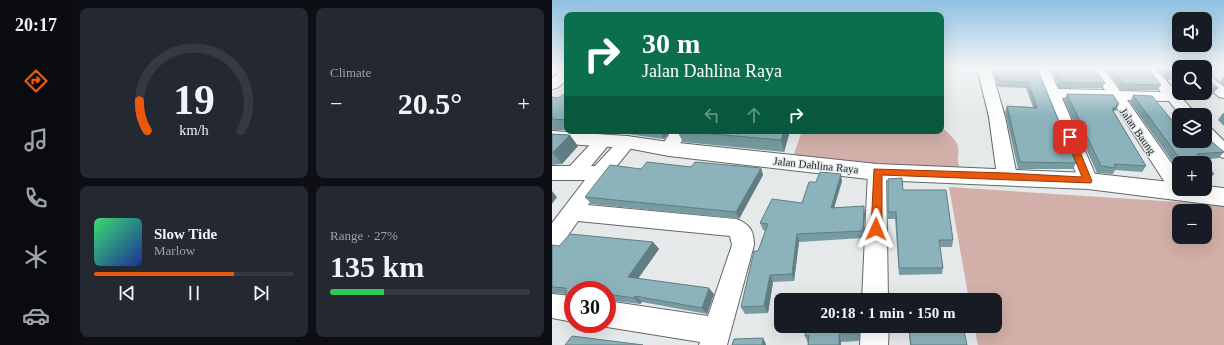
<!DOCTYPE html>
<meta charset="utf-8">
<style>
:root{--surface:#171b24;--page:#242831;--text:#f1f3f6;--muted:#9ea1a6;--line:#363941;--accent:#ea580c}
body{margin:0;font-family:Georgia,serif;background:var(--page);color:var(--text);height:100vh;display:flex;flex-direction:column;font-size:15px;white-space:nowrap}
*{box-sizing:border-box;margin:0}
p{font-size:13px;color:var(--muted)}
.icon{flex:none;width:22px;height:22px;fill:none;stroke:currentColor;stroke-width:2;stroke-linecap:round;stroke-linejoin:round}
.map{position:relative;flex:1;overflow:hidden}
.drawer{display:flex;flex-direction:column;gap:8px;padding:8px;background:#0d0f14;width:480px}
.drawer>*{flex:none}
.top-card{position:absolute;left:12px;top:12px;width:380px;height:122px;border-radius:8px;box-shadow:0 4px 16px #0002;background:#0b6e4f;color:#fff;overflow:hidden}
.buttons{position:absolute;left:620px;top:12px;display:grid;gap:8px}
.buttons a{display:grid;place-items:center;width:40px;height:40px;border-radius:8px;background:var(--surface);box-shadow:0 4px 16px #0002;font-size:20px}
.speed{position:absolute;left:12px;top:281px;display:flex;gap:8px;font-size:20px;font-weight:700;text-align:center}
.speed>*{display:grid;place-content:center;width:52px;height:52px;border-radius:50%;background:var(--surface);box-shadow:0 4px 16px #0002;line-height:1}
.speed .limit{border:6px solid #d22;background:#fff;color:#111}
.pin{position:absolute;display:grid;place-items:center;width:34px;height:34px;color:#fff;margin:-17px;border-radius:8px;box-shadow:0 2px 6px #0006}
.me{position:absolute;width:44px;margin:-22px;rotate:1deg;stroke-linejoin:round;filter:drop-shadow(0 0 3px #0008)}
.turn{display:flex;align-items:center;gap:14px;height:84px;padding:0 12px;font-size:18px}
.turn .icon{width:52px;height:52px;stroke-width:2.5}
.turn b{display:block;font-size:28px;line-height:34px}
.lanes{display:flex;align-items:center;height:38px;padding:0 12px;background:#0003;justify-content:center;gap:20px;direction:ltr}
.lanes .off{opacity:.35}
.big{font-size:30px;font-weight:600;line-height:1.1}
.drawer .tile{flex:1;display:flex;flex-direction:column;justify-content:center;gap:6px;min-width:0;padding:0 14px;border-radius:8px;background:var(--page)}
.drawer .dial{align-items:center;gap:0}
.dial svg{height:104px;overflow:visible;fill:none;stroke:var(--line);stroke-width:7;stroke-linecap:round;text-anchor:middle}
.dial text{fill:var(--text);stroke:none}
.song{display:flex;align-items:center;gap:12px}
.cover{width:48px;height:48px;border-radius:6px;background:linear-gradient(135deg,hsl(140 70% 55%),hsl(230 70% 35%))}
.played{height:4px;border-radius:2px;background:linear-gradient(90deg,var(--accent) 70%,var(--line) 70%)}
.keys{display:flex;justify-content:space-around;direction:ltr}
.heat{display:flex;justify-content:space-between;align-items:center;font-size:22px;direction:ltr}
.charge{height:6px;border-radius:3px;background:linear-gradient(90deg,#34c759 27%,var(--line) 0)}
.drawer .tiles{flex:1;display:grid;gap:8px;grid-template-columns:repeat(2,1fr)}
.trip{position:absolute;left:222px;top:293px;width:228px;height:40px;border-radius:8px;background:var(--surface);box-shadow:0 4px 16px #0002;font-weight:600;line-height:40px;text-align:center}
main{display:flex;flex:1;min-height:0}
.tab-bar{display:flex;flex-direction:column;width:72px;justify-content:space-around;align-items:center;background:#090b0e;color:var(--muted)}
.tab-bar .icon{width:28px;height:28px}
.tab-bar .selected{color:var(--accent)}
.tab-bar b{font-size:18px;color:var(--text)}
.map>svg:first-child{display:block}
</style>
<main>
<nav class="tab-bar">
<b>20:17</b>
<svg class="icon selected" aria-label="directions" viewBox="0 0 24 24"><path d="M12 3l9 9-9 9-9-9zM9 14v-3h6M13 9l2 2-2 2"/></svg>
<svg class="icon" aria-label="music" viewBox="0 0 24 24"><path d="M9 18V5l10-2v13"/><circle cx="6" cy="18" r="3"/><circle cx="16" cy="16" r="3"/></svg>
<svg class="icon" aria-label="phone" viewBox="0 0 24 24"><path d="M5 4h4l2 5-3 2q2 4 5 5l2-3 5 2v4C11 20 4 13 5 4z"/></svg>
<svg class="icon" aria-label="climate" viewBox="0 0 24 24"><path d="M12 3v18M4 7l16 10M4 17L20 7"/></svg>
<svg class="icon" aria-label="car" viewBox="0 0 24 24"><path d="M5 17H2v-5l4-1 3-4h7l3 4 3 1v5h-3M9 17h6M6 11h13"/><circle cx="7" cy="17" r="2"/><circle cx="17" cy="17" r="2"/></svg>
</nav>
<section class="drawer">
<div class="tiles">
<div class="tile dial"><svg viewBox="0 0 100 80">
<path d="M14 69A42 42 0 1 1 86 69"/>
<path d="M14 69A42 42 0 0 1 8 46" stroke="#ea580c"/>
<text x="50" y="56" font-size="32" font-weight="700">19</text>
<text x="50" y="72" font-size="11">km/h</text>
</svg></div>
<div class="tile"><p>Climate</p>
<div class="heat"><a>−</a><b class="big">20.5°</b><a>+</a></div>
</div>
<div class="tile">
<div class="song"><i class="cover"></i><div><b>Slow Tide</b><p>Marlow</p></div></div>
<div class="played"></div>
<div class="keys"><svg class="icon" aria-label="previous" viewBox="0 0 24 24"><path d="M18 5L8 12l10 7zM5 5v14"/></svg><svg class="icon" aria-label="pause" viewBox="0 0 24 24"><path d="M8 5v14M16 5v14"/></svg><svg class="icon" aria-label="next" viewBox="0 0 24 24"><path d="M6 5l10 7-10 7zM19 5v14"/></svg></div>
</div>
<div class="tile"><p>Range · 27%</p><b class="big">135 km</b><div class="charge"></div></div>
</div>
</section>
<div class="map">
<svg width="672" height="345" viewBox="0 0 672 345">
<rect width="100%" height="100%" fill="#e5e9ea"/>
<g fill="#d2afa8" fill-rule="evenodd">
<path d="M389,126C394,132 404,138 406,147C408,157 403,157 409,170L241,157L250,131H389Z"/>
<path d="M397,187L672,205V345H426L422,326H443V300H417ZM627,211H653V237H627Z"/>
</g>
<g fill="none" stroke-linecap="round" stroke-linejoin="round">
<g stroke="#656869" stroke-width="2">
<g id="street">
<polygon points="425,68 439,68 453,117 465,176 462,181 455,183 448,181 445,176 437,117"/>
<polygon points="483,68 497,68 506,89 553,90 538,68 552,68 568,91 609,92 589,68 603,68 645,115 628,115 617,101 575,100 627,174 627,189 638,189 640,193 637,198 630,200 623,198 559,99 510,98 546,181 543,186 536,188 529,186"/>
<polygon points="15,69 15,80 5,88 0,89 0,78 10,70"/>
<polygon points="653,74 658,75 672,87 672,98 667,97 653,85"/>
<polygon points="653,127 659,128 672,141 672,158 666,156 652,141"/>
<polygon points="119,131 135,131 123,153 117,155 111,153 108,149"/>
<path d="M51,135L57,137L60,141L39,166H43L69,138L75,136L81,138L84,142L55,178L36,205L184,219C198,224 202,231 202,245L175,345H147L148,342L55,327L48,324H55V301L156,316L180,245L178,236L26,221L8,247L0,249V223L33,180H0V166H18L45,137Z"/>
<polygon points="325,165 332,167 334,172 336,300 310,300 316,172 318,167"/>
<polygon points="0,294 21,296 21,322 0,318"/>
<polygon points="309,326 337,326 336,345 308,345"/>
</g>
</g>
<g stroke="#656869" stroke-width="2">
<polygon id="secondary" points="0,131 75,136 117,142 325,164 536,173 627,183 627,189 653,189 653,186 672,188 672,206 536,189 325,180 117,156 75,148 0,143"/>
</g>
<use href="#street" fill="#fff" fill-rule="evenodd"/>
<use href="#secondary" fill="#fff" fill-rule="evenodd"/>
</g>
<g fill="#789aa1">
<polygon points="390,68 407,68 406,71 391,71"/>
<polygon points="441,68 485,68 524,163 521,169 466,169 453,112 455,106 481,107 474,88 446,87"/>
<polygon points="499,68 542,68 553,83 550,88 507,88"/>
<polygon points="554,68 595,68 609,85 606,90 569,90"/>
<polygon points="605,68 627,68 627,80 615,80"/>
<polygon points="667,68 672,68 672,73"/>
<polygon points="15,69 15,79 12,74"/>
<polygon points="653,76 656,80 666,88 661,94 649,95 647,93 653,93"/>
<polygon points="672,76 672,86 668,82"/>
<polygon points="515,94 564,110 561,112 594,166 590,172 563,170 561,174 545,173 512,100"/>
<polygon points="15,95 15,130 0,130 0,97 6,98"/>
<polygon points="581,95 627,141 672,151 672,152 667,158 650,160 653,163 627,163 627,171 578,102"/>
<polygon points="671,113 672,113 672,126 666,120"/>
<polygon points="23,131 118,131 112,139 75,134"/>
<polygon points="125,131 238,131 232,152 131,142"/>
<polygon points="0,134 26,146 10,164 0,165"/>
<polygon points="653,163 662,174 656,181 653,181"/>
<polygon points="139,167 209,168 211,175 187,219 39,204 33,197 89,169"/>
<polygon points="336,179 351,190 401,240 400,247 388,247 391,268 390,274 347,275 343,219 336,219"/>
<polygon points="290,181 282,207 313,214 311,238 247,242 242,281 221,282 216,313 193,314 189,307 206,251 213,231 211,230 208,223 250,203 264,182"/>
<polygon points="101,242 107,249 86,279 162,294 155,314 90,302 88,304 55,300 55,290 21,290 21,305 14,300 14,294 0,293 0,245 7,246"/>
<polygon points="254,326 308,326 307,341 289,342 289,345 256,345 256,343 253,336"/>
<polygon points="357,329 415,345 358,345 357,335"/>
</g>
<g fill="#627d83">
<polygon points="567,104 564,110 557,114 560,109"/>
<polygon points="108,131 118,131 112,139"/>
<polygon points="232,131 238,131 232,152 229,140"/>
<polygon points="18,135 26,146 10,164 1,153"/>
<polygon points="209,168 211,175 187,219 184,212"/>
<polygon points="289,174 290,181 280,215 279,208"/>
<polygon points="0,191 5,197 0,204"/>
<polygon points="312,206 313,214 311,238 311,231"/>
<polygon points="245,234 247,242 242,281 240,274"/>
<polygon points="101,242 107,249 82,284 76,277"/>
<polygon points="218,275 221,282 216,313 212,306"/>
<polygon points="157,288 162,294 155,314 150,308"/>
<polygon points="83,296 90,302 88,304 82,298"/>
<polygon points="306,326 308,326 307,341 306,333"/>
<polygon points="287,334 289,342 289,345 287,345"/>
<polygon points="211,338 214,344 214,345 210,345"/>
</g>
<g fill="#8cb3bb" stroke="#627d83">
<polygon points="443,68 485,68 524,163 468,162 455,106 485,108 476,82 447,81"/>
<polygon points="503,68 542,68 553,83 509,82"/>
<polygon points="560,68 595,68 609,85 572,84"/>
<polygon points="613,68 627,68 627,74 619,74"/>
<polygon points="15,69 15,75 12,74 12,71"/>
<polygon points="653,76 656,76 656,80 666,88 653,88"/>
<polygon points="12,94 15,95 15,120 0,119 0,97 6,98"/>
<polygon points="515,94 561,95 567,104 560,109 594,166 562,164 564,168 549,166"/>
<polygon points="581,95 600,96 627,129 627,141 653,141 653,136 672,152 645,154 653,163 631,163"/>
<polygon points="126,131 232,131 229,140"/>
<polygon points="0,134 18,135 0,153"/>
<polygon points="95,162 139,167 143,162 209,168 184,212 33,197 58,165 89,169"/>
<polygon points="653,163 662,174 653,174"/>
<polygon points="268,172 289,174 279,208 312,206 311,231 245,234 240,274 218,275 212,306 189,307 202,251 206,251 216,224 208,223 220,199 250,203 257,182 264,182"/>
<polygon points="350,178 351,190 394,190 401,240 387,240 391,268 347,268 344,212 336,212 336,179"/>
<polygon points="18,234 101,242 76,277 157,288 150,308 83,296 82,298 55,294 55,290 21,290 21,302 14,300 14,288 0,287 0,245 7,246"/>
<polygon points="254,326 306,326 306,333 287,334 287,345 256,345 257,335 253,336"/>
<polygon points="411,326 415,345 359,345 357,329"/>
<polygon points="20,336 91,345 13,345"/>
<polygon points="211,338 210,345 180,345 182,339"/>
</g>
<linearGradient id="sky" x2="0" y2="1"><stop stop-color="#8fc1e3"/><stop offset="0.59" stop-color="#f3f5f6"/><stop offset="1" stop-color="#f3f5f6" stop-opacity="0"/></linearGradient>
<rect width="672" height="116" fill="url(#sky)"/>
<polygon fill="#ea580c" stroke="#983908" points="518,134 522,137 540,181 539,183 330,175 330,229 324,233 319,229 322,169 455,173 530,177 514,137"/>
<g text-anchor="middle" stroke-width="3" stroke-linejoin="round" paint-order="stroke">
<g font-size="11" fill="#212323" stroke="#e5e9ea">
<text transform="translate(586 131) rotate(55)" y="4">Jalan Baung</text>
<text transform="translate(264 165) rotate(6)" y="4">Jalan Dahlina Raya</text>
</g>
</g>
</svg>
<div class="buttons">
<a><svg class="icon" aria-label="sound" viewBox="0 0 24 24"><path d="M4 9h4l5-4v14l-5-4H4zM17 9q2 3 0 6"/></svg></a>
<a><svg class="icon" aria-label="search" viewBox="0 0 24 24"><circle cx="10" cy="10" r="6"/><path d="M15 15l6 6"/></svg></a>
<a><svg class="icon" aria-label="layers" viewBox="0 0 24 24"><path d="M12 4l9 5-9 5-9-5zM3 14l9 5 9-5"/></svg></a>
<a>+</a>
<a>−</a>
</div>
<div class="speed"><div class="limit">30</div></div>
<div class="pin" style="left:518px;top:137px;background:#d93025"><svg class="icon" aria-label="arrive" viewBox="0 0 24 24"><path d="M6 21V4h12l-3 4 3 4H6"/></svg></div>
<svg class="me" style="left:324px;top:229px" viewBox="-20 -20 40 40"><path d="M0-17L14 15 0 8-14 15z" fill="#ea580c" stroke="#fff" stroke-width="4"/></svg>
<div class="trip">20:18 · 1 min · 150 m</div>
<div class="top-card">
<div class="turn"><svg class="icon" aria-label="right" viewBox="0 0 24 24"><path d="M7 20v-9h11M14 6l5 5-5 5"/></svg><div><b>30 m</b>Jalan Dahlina Raya</div></div>
<div class="lanes"><svg class="icon off" aria-label="left" viewBox="0 0 24 24"><path d="M17 20v-9H6M10 6l-5 5 5 5"/></svg><svg class="icon off" aria-label="ahead" viewBox="0 0 24 24"><path d="M12 20V5M6 11l6-6 6 6"/></svg><svg class="icon" aria-label="right" viewBox="0 0 24 24"><path d="M7 20v-9h11M14 6l5 5-5 5"/></svg></div>
</div>
</div>
</main>
